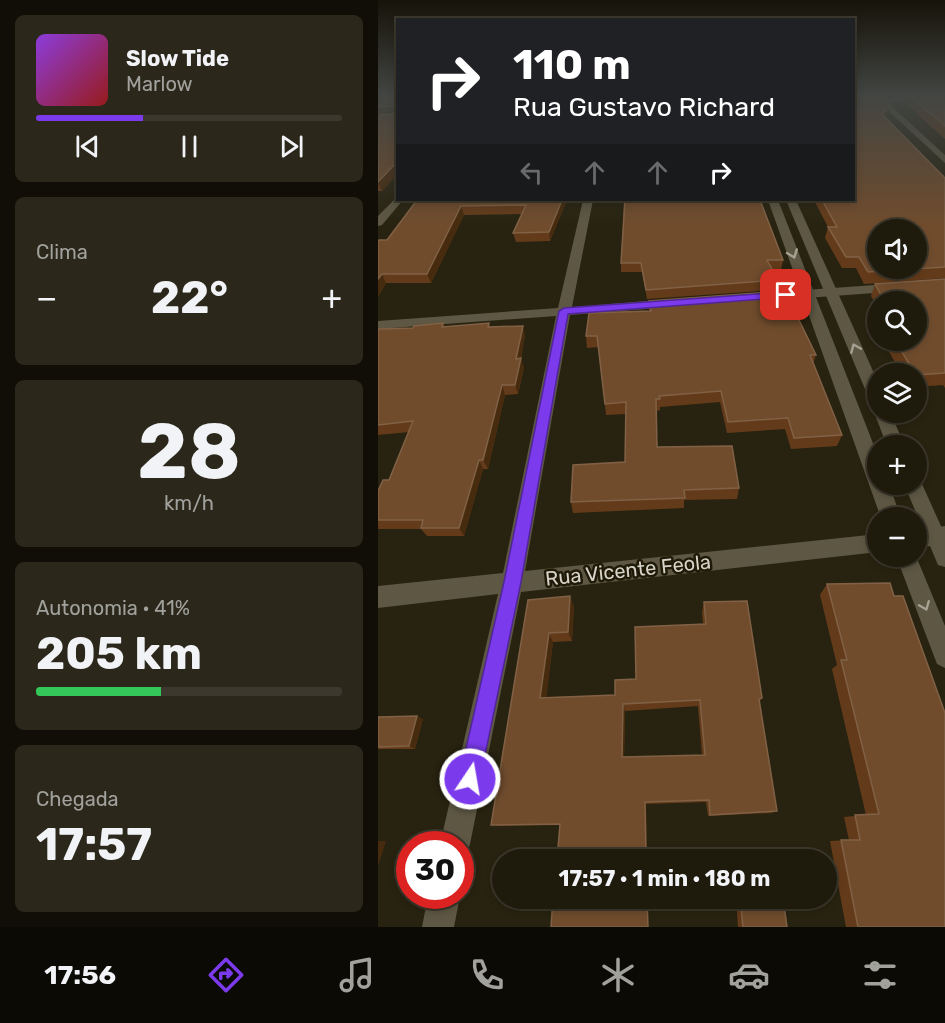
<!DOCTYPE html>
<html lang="pt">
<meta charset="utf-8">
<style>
:root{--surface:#1e1a0c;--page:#2b271a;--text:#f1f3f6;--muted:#a1a19d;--line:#3c382d;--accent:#7c3aed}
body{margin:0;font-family:Rubik,sans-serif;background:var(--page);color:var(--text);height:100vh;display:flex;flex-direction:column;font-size:22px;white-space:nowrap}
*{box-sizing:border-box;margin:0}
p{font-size:20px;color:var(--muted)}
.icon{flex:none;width:33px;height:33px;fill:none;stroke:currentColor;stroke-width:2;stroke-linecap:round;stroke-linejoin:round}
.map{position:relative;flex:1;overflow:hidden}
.side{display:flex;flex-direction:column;gap:15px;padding:15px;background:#100e07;width:378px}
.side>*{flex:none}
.top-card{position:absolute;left:18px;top:18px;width:459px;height:183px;border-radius:0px;box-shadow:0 3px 9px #0003,0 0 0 2px var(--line);background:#202124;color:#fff;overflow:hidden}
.controls{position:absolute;left:489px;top:219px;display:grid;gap:12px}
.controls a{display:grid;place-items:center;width:60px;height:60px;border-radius:50%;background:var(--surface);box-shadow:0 3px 9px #0003,0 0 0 2px var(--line);font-size:30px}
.speed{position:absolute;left:18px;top:831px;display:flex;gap:12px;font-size:30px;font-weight:700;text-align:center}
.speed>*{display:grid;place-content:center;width:78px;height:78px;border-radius:50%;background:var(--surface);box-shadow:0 3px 9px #0003,0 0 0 2px var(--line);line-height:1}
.speed .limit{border:9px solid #d22;background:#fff;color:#111}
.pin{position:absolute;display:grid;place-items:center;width:51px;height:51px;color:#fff;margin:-26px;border-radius:12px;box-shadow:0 3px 9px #0006}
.me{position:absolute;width:66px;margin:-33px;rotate:12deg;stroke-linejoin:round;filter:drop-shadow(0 0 4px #0008)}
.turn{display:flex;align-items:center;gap:21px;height:126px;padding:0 18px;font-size:27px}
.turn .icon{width:78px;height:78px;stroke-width:2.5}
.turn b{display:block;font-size:42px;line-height:51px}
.lanes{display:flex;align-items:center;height:57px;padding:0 18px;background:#0003;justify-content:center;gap:30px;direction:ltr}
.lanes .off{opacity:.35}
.big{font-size:45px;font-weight:700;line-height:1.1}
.side .card{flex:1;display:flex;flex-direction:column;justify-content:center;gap:9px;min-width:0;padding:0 21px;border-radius:9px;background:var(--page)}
.side .dial{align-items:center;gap:0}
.dial b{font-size:78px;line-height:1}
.song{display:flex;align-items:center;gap:18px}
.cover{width:72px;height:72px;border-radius:9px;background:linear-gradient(135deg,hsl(270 70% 55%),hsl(0 70% 35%))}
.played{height:6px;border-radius:3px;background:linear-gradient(90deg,var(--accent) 35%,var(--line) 35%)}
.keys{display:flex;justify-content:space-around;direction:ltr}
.heat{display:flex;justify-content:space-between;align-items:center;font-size:33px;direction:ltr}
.charge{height:9px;border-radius:4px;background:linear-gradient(90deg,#34c759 41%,var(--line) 0)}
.trip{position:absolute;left:114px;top:849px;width:345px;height:60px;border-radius:30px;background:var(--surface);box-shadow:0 3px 9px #0003,0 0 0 2px var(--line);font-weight:700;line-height:60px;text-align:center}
.dock{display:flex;height:96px;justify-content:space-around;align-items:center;background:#0c0a05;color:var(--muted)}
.dock .icon{width:42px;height:42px}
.dock .current{color:var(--accent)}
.dock b{font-size:27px;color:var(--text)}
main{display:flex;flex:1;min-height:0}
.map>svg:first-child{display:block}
</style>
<main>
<section class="side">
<div class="card">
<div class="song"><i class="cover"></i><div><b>Slow Tide</b><p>Marlow</p></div></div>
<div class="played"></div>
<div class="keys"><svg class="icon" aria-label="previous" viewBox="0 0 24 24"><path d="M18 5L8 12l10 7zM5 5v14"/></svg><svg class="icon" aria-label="pause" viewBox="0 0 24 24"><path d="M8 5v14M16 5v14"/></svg><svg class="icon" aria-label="next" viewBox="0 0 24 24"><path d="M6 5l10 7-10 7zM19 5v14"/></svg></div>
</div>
<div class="card"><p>Clima</p>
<div class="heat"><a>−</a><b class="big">22°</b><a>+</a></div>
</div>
<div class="card dial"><b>28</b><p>km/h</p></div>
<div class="card"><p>Autonomia · 41%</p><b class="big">205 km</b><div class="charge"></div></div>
<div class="card"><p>Chegada</p><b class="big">17:57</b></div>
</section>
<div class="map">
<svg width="567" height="927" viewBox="0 0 567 927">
<rect width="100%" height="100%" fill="#282310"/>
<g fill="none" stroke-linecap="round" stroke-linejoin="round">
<g fill="#5d5743" fill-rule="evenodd">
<polygon points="495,95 505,98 567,95 567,99 509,102 567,155 567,163 501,102 476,103 476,99 497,98"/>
<polygon points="20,196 20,200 25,200 4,225 0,226 0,216"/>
<polygon points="205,200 215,200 194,307 294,299 300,303 294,307 192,315 147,571 500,534 500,552 143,592 92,844 88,855 82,857 82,844 62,844 120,594 0,608 0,586 125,573 178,316 0,329 0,321 180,308"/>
<polygon points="567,280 567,288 385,301 379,297 385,293"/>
<polygon points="567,526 567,544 538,548 538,530"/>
<polygon points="50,896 82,896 76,927 44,927"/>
</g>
<g fill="#5d5743" fill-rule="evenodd">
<polygon points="390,200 400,200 500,456 500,484 511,484 523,518 503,518"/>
<polygon points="408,200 418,200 500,382 500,406 494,405 492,401"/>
<polygon points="500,408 500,412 512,412 527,446 509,446 496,412"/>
<polygon points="538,478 544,484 567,535 567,567 560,565 526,484 538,484"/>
<polygon points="518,556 538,556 567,626 567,668 559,664"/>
</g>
</g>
<g fill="#643b1a" fill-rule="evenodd">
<polygon points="20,95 20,173 4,191 0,191 0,115 18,114 19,113 0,114"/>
<polygon points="476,95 493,95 513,105 510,114 507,117 567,178 567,278 486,284 478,268 464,268 447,238 450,227 436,200 476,200"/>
<polygon points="530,95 567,95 567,139 527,103"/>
<polygon points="39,200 194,200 189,200 172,241 138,242 135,233 144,214 86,215 53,283 8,283 0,297 9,240"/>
<polygon points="217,200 382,200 405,260 403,270 394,270 400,280 398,290 269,299 264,272 243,272 243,263 246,200"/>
<polygon points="567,279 567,388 565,385 538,387 538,374 524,374 504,340 538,340 538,302 500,302 500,308 493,296 497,284"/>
<polygon points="271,301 438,355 435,364 464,435 459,446 413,449 407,429 349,433 342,402 282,407 282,410 278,411 279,447 361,488 359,499 306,500 306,508 195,513 193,502 247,462 248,414 228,415 221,347 209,348 208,336 271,311"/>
<polygon points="65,323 67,327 111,323 112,327 147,335 143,359 146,368 140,394 127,395 110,469 105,469 86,536 49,536 43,529 0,529 0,491 11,480 31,432 0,435 0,329 35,328"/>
<polygon points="449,584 567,927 468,927 452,841 471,840 466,817 488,815 454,669 459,665 442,595"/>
<path d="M150,600L196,606L194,641L175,642L168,697L237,695L258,679L325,624L324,612L326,602L384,698L381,702L399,811L393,813L330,816L328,802L268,804L269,860H179L182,825L122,826L113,825ZM320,706L324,755L246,757L247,711Z"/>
<polygon points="0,717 45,719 37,749 0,749"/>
<polygon points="358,898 405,898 409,927 360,927"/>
</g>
<g fill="#472b0e">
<polygon points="513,105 510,114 501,123 504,114"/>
<polygon points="17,106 20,113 0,114 0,107"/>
<polygon points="20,161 20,173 4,191 0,182"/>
<polygon points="184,200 194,200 189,200 172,241 171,232"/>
<polygon points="83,206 86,215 53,283 49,274"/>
<polygon points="4,274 8,283 0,297 0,279"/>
<polygon points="145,326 147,335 143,359 146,368 140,394 137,385 138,359"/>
<polygon points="124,385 127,395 110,469 105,460"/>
<polygon points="101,460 105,469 86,536 81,528"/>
<polygon points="192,596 196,606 194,641 190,632"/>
<polygon points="171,633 175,642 168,704 162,698"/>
<polygon points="245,704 247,711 246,761 244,757"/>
<polygon points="39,716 45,719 37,749 31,746"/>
<polygon points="267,802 268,804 269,860 268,860"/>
<polygon points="0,841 8,841 0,866"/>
<polygon points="269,898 270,898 270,927"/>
</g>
<g fill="#704c2d" stroke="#806145" stroke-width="1.5" fill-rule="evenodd">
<polygon points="0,95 20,95 20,111 17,106 0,107"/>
<path d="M476,95L477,96H503L513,105L504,114L567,178V267L490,272L481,257H468L450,227H459L444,200H476ZM500,230H538V268H500Z"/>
<polygon points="531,95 567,95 567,126"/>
<polygon points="20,112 20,161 0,182 0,115 18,114"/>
<polygon points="39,200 184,200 171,232 135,233 148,205 83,206 49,274 4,274 0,279 0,242 1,240 9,240"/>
<polygon points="247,200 382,200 405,260 389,260 400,280 268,290 263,263 243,263"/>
<polygon points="567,279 567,373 538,375 538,374 537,374 517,340 538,340 538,302 507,302 497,284"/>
<polygon points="407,291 438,355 432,355 464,435 416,438 410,418 350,422 343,391 281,396 282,399 278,399 279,447 354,446 361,488 306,490 307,498 193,502 195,465 247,462 248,402 227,404 219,336 208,336 211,313 273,311 271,301"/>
<polygon points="65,323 64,327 111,323 110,327 145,326 138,359 143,358 137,385 124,385 105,460 101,460 81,528 43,528 45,520 0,520 0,491 5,480 11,480 35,421 0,425 0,329 35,328 36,326"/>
<polygon points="512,583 516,596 525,596 567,713 567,927 480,927 463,840 482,840 477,815 501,814 463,660 469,660 449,584"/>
<path d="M192,596L190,632L171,633L162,698L237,695V680L258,679L257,627L328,624L326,602L369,601L384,698L381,699L399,811L332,815L331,800L267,802L268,860H179L182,824L113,825L150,600ZM322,700L327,755L244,757L245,704Z"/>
<polygon points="39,716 31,746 0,747 0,717"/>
<polygon points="175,898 269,898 270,927 173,927"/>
<polygon points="362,898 405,898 409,927 365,927"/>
</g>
<defs><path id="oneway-chevron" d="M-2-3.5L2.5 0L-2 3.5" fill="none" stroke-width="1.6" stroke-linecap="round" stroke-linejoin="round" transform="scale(1.5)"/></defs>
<g stroke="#a6a193">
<use href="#oneway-chevron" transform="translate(415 254) rotate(69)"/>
<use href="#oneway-chevron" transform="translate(477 348) rotate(-113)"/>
<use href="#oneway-chevron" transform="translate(547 606) rotate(68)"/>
</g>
<linearGradient id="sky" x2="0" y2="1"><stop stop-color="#161309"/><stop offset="0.42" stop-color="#424542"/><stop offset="1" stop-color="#424542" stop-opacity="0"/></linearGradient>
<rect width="567" height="225" fill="url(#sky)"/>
<polygon fill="#7c3aed" stroke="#51269a" stroke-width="1.5" points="408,292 413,295 411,297 190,314 143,582 102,779 99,786 92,790 84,786 81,779 126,582 181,311 186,308"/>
<g text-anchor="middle" stroke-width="5" stroke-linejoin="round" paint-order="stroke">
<g font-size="20" fill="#d6d3c8" stroke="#1f1a07">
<text transform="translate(250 570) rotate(-6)" y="7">Rua Vicente Feola</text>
</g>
</g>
</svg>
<div class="controls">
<a><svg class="icon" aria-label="sound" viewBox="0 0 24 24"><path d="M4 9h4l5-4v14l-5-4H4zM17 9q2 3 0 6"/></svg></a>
<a><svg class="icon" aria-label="search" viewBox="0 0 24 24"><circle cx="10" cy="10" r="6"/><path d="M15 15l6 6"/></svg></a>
<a><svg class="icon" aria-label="layers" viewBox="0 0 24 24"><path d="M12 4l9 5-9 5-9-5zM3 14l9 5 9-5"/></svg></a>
<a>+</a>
<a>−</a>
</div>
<div class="speed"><div class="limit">30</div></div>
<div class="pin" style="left:408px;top:295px;background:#d93025"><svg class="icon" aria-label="arrive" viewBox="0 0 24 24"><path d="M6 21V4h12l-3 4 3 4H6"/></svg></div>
<svg class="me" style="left:92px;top:779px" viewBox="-20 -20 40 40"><circle r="17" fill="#7c3aed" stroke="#fff" stroke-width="3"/><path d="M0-11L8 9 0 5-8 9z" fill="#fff"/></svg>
<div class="trip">17:57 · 1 min · 180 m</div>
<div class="top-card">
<div class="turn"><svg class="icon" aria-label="right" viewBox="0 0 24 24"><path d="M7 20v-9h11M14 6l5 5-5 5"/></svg><div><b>110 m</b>Rua Gustavo Richard</div></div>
<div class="lanes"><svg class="icon off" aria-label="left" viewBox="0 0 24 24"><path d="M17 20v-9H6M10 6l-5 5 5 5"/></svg><svg class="icon off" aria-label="ahead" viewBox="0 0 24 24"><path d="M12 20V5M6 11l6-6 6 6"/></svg><svg class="icon off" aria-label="ahead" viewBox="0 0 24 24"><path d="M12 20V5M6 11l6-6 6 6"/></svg><svg class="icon" aria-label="right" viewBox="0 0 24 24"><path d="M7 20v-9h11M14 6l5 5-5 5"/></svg></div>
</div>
</div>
</main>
<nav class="dock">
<b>17:56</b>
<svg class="icon current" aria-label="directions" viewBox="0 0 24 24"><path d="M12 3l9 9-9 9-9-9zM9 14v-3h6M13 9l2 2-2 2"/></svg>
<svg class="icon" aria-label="music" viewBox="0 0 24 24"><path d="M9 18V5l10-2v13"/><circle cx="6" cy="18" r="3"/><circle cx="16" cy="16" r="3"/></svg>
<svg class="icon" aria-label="phone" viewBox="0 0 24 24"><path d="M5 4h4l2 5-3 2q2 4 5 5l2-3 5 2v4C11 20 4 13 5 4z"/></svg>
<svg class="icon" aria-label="climate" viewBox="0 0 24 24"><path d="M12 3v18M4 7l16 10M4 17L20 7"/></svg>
<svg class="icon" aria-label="car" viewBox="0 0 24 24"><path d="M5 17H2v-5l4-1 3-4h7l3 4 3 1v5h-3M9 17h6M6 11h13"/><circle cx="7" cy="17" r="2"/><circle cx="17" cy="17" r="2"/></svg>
<svg class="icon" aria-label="filters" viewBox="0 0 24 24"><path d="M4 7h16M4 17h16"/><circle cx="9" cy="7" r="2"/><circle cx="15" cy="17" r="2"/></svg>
</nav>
